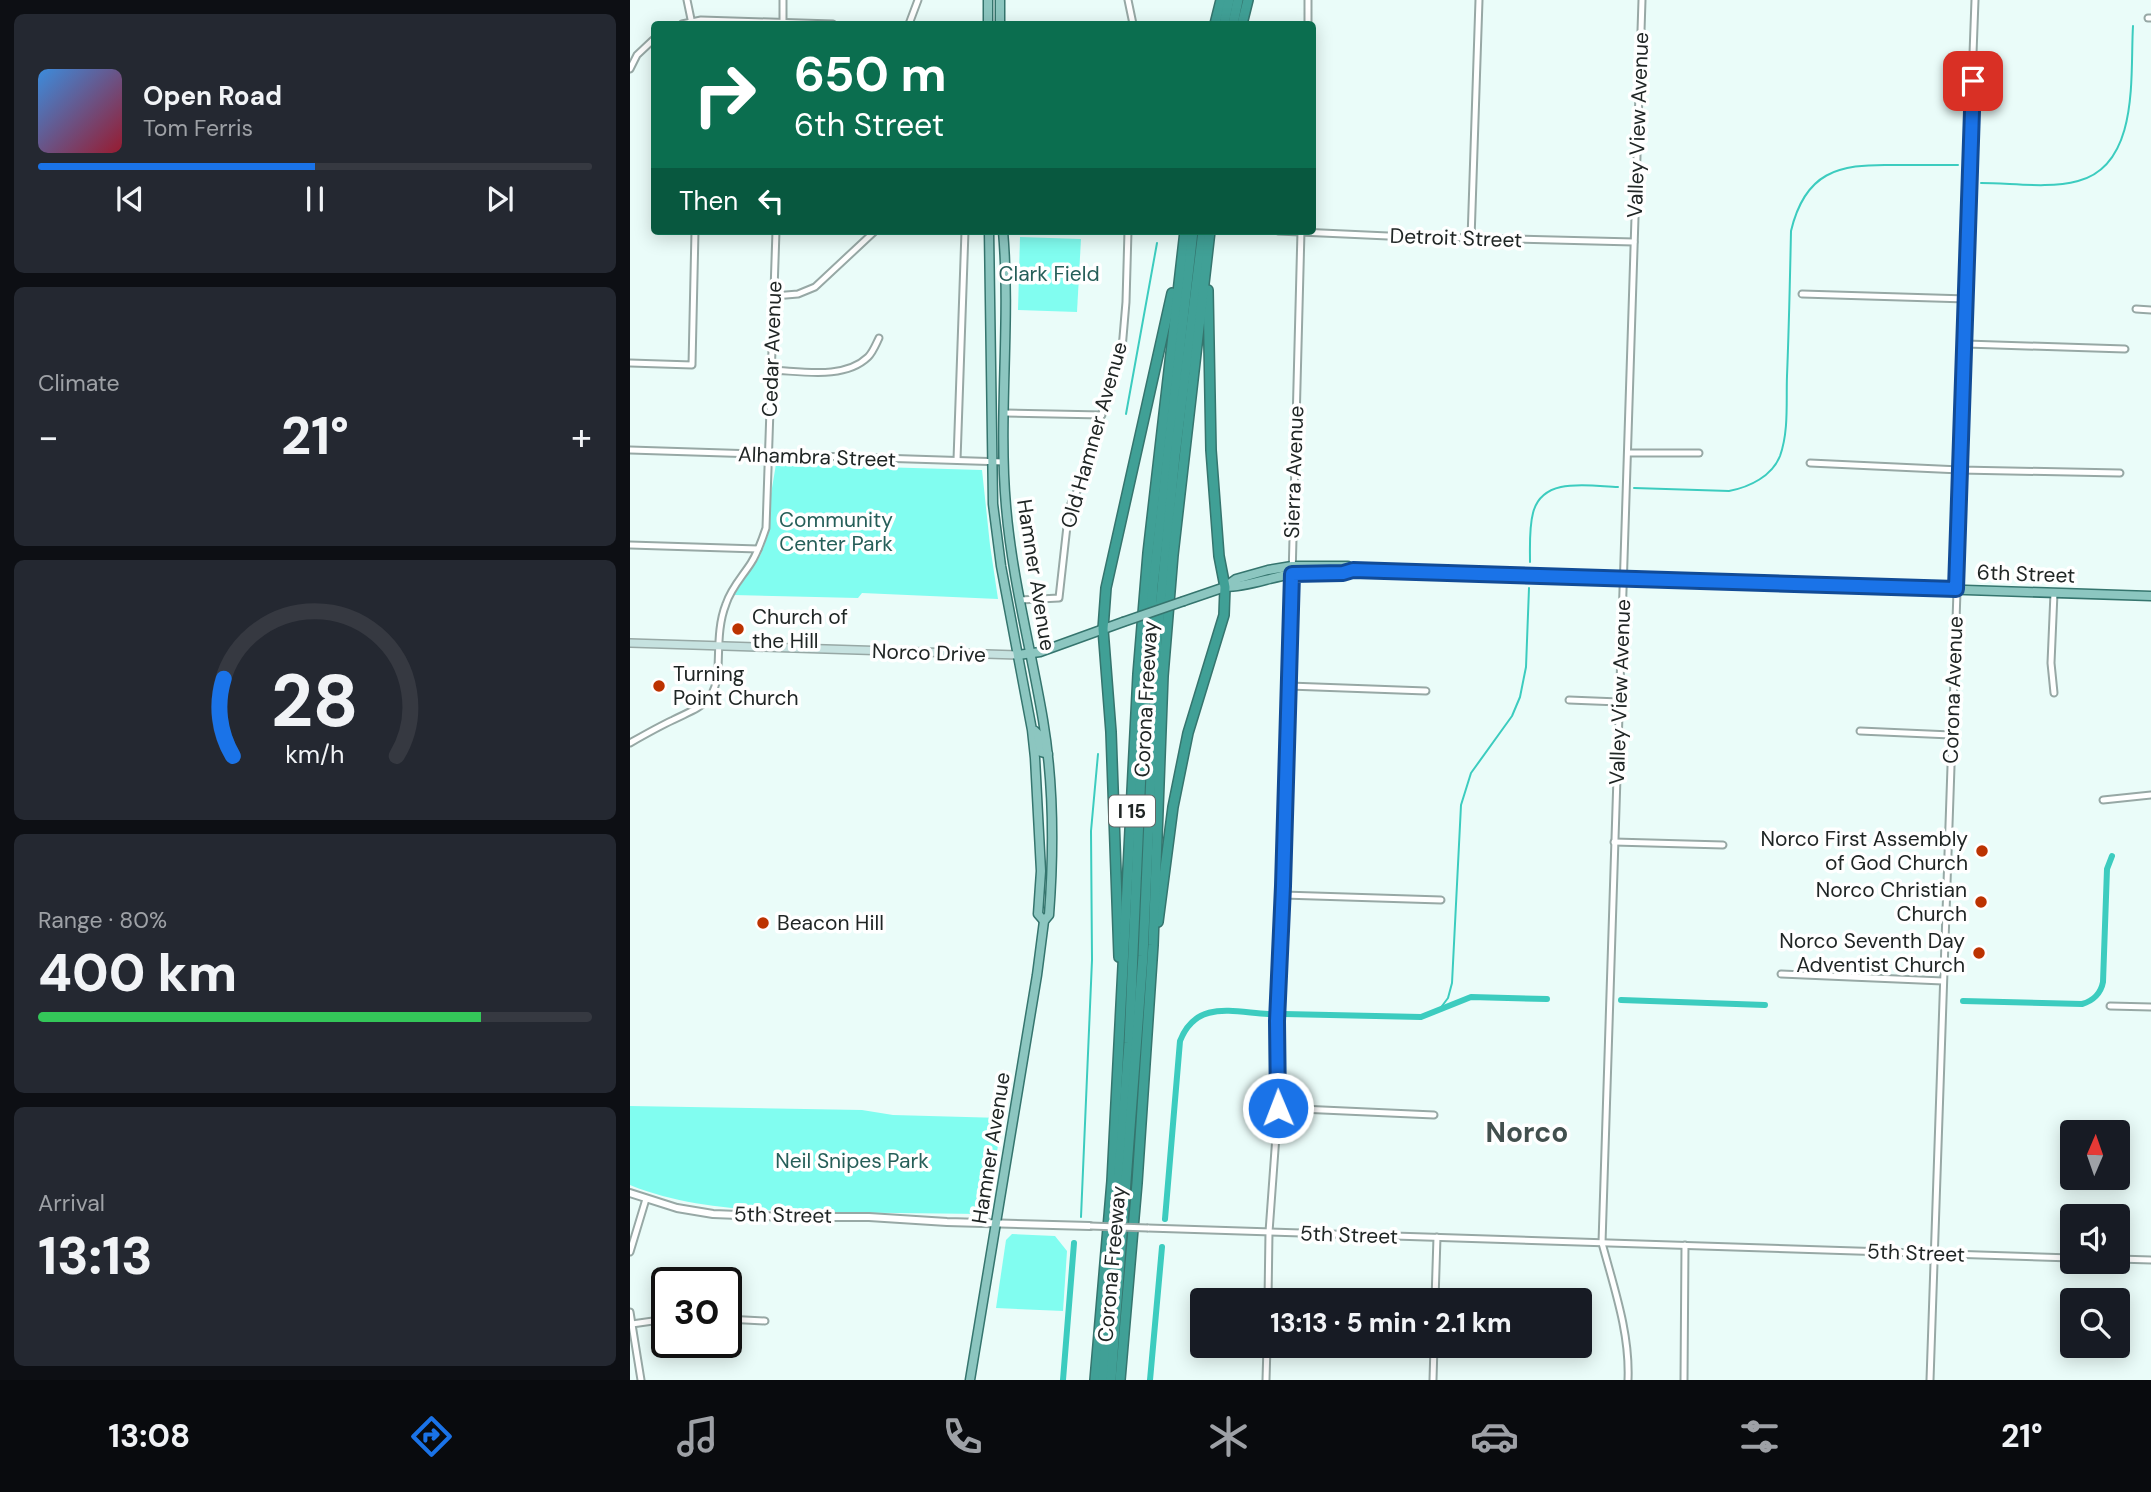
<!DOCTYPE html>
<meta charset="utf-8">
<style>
:root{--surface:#171b24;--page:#242831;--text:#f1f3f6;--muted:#9ea1a6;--line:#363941;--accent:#1a73e8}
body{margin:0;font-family:"DM Sans",sans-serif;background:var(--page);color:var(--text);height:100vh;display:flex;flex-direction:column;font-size:26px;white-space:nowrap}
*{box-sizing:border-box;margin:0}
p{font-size:23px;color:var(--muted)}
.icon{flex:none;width:38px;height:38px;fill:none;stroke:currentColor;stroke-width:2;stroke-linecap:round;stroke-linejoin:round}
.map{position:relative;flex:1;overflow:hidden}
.drawer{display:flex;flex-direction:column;gap:14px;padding:14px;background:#0d0f14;width:630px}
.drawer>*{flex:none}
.top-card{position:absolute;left:21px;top:21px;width:665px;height:214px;border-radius:7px;box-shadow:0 4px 18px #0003;background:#0b6e4f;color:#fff;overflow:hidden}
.needle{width:46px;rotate:2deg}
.fabs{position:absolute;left:1430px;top:1120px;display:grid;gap:14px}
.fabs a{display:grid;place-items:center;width:70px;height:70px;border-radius:7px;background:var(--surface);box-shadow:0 4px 18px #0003;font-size:35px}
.speed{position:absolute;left:21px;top:1267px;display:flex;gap:14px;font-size:35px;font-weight:700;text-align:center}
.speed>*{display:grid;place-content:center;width:91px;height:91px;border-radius:50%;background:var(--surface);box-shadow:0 4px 18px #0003;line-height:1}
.speed .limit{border:4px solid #111;border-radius:10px;background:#fff;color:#111}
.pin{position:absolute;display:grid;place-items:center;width:60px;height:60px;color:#fff;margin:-30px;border-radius:14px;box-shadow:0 4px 10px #0006}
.me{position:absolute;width:77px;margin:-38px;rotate:359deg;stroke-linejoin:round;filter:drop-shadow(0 0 5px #0008)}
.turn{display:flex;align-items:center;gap:24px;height:147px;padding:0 28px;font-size:32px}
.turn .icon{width:91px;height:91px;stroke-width:2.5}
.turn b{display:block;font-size:49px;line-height:60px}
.then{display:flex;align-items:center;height:66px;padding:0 28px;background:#0003;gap:14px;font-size:26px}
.big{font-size:52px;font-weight:800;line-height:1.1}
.drawer .widget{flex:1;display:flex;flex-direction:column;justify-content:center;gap:10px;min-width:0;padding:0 24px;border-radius:10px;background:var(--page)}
.drawer .dial{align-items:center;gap:0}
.dial svg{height:182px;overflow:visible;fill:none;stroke:var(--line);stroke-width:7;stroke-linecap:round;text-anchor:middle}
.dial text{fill:var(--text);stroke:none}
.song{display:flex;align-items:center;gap:21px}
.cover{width:84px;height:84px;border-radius:10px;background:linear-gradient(135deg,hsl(210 70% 55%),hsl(350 70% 35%))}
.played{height:7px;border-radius:4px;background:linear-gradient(90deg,var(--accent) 50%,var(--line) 50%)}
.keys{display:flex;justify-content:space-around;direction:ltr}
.heat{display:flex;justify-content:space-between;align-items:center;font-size:38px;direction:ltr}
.charge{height:10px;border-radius:5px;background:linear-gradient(90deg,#34c759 80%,var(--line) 0)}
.trip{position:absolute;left:560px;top:1288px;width:402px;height:70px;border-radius:7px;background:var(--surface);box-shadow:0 4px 18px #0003;font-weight:800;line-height:70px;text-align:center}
.menu{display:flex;height:112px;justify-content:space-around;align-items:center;background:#090b0e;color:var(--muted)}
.menu .icon{width:49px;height:49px}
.menu .active{color:var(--accent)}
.menu b{font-size:32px;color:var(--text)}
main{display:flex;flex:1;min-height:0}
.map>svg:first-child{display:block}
</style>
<main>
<section class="drawer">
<div class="widget">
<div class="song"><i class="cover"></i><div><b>Open Road</b><p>Tom Ferris</p></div></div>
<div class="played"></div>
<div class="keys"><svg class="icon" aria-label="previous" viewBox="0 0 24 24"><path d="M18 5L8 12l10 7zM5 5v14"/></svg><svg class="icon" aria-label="pause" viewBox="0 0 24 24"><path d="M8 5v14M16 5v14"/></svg><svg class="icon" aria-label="next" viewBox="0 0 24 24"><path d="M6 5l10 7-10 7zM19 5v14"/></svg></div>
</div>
<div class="widget"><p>Climate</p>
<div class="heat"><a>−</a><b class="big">21°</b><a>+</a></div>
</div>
<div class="widget dial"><svg viewBox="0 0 100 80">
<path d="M14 69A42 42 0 1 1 86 69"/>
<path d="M14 69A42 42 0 0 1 10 35" stroke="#1a73e8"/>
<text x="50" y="56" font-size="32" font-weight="700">28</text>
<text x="50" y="72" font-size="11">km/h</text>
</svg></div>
<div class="widget"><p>Range · 80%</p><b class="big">400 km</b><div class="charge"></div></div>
<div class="widget"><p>Arrival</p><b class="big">13:13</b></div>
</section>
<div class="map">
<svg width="1521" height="1380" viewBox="0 0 1521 1380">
<rect width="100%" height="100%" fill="#eafcf9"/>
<g fill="#81fdf0">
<polygon points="390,237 451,239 447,312 388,310"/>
<polygon points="146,464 352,470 360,545 368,599 232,593 228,598 104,595 130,556 139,532 141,494"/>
<path d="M0,1106L232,1110L263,1115L372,1118L359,1206L352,1214C296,1213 240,1213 185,1212C122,1210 59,1209 0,1185Z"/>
<polygon points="382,1234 425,1236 437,1251 433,1311 366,1308 376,1240"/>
</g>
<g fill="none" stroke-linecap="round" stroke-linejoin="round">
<g stroke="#3cccbf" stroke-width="2">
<path d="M1351,183C1382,183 1418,189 1448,181C1510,165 1500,75 1503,26"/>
<polyline points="496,414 527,243"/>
<path d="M1004,488L1099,491C1120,487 1142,476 1150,456C1159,431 1156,401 1157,376C1159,327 1160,279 1161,231C1175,172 1208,164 1262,165C1284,165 1306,165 1328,165"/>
<path d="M900,562C900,546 899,528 903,513C912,476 959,486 988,487"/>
<polyline points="809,1010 818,998 822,983 831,805 841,773 882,716 890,697 896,667 899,588"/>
<polyline points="451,1217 462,960 461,831 468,754"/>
</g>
<g stroke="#3cccbf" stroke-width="6">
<polyline points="991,1000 1135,1005"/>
<path d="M1333,1001L1452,1004C1463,1001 1471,993 1473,982L1477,869L1482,856"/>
<polyline points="654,1014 791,1017 841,997 917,999"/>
<path d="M535,1219L550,1041C566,1000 602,1012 638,1014"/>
<polyline points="433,1380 444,1243"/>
<polyline points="520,1380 532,1247"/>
</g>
<g stroke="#97a8a5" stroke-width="9">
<g id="minor">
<polyline points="57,0 62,24"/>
<polyline points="153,0 153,24"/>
<polyline points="498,0 503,24"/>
<polyline points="1518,18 1521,18"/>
<polyline points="52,24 71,20 203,24"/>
<polyline points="279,24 288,0"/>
<polyline points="678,24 678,0"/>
<polyline points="0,69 7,55 24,39"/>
<polyline points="648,231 758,236 1004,242"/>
<polyline points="841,239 849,0"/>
<polyline points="1172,294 1337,299"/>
<polyline points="144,296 168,294 185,287 245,231"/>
<polyline points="1506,309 1521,310"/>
<polyline points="1336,344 1495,349"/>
<polyline points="0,363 62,365 65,231"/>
<path d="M141,370C171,371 214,380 238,357C243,352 246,344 249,338"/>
<polyline points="375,413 472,415"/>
<polyline points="0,450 374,462"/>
<polyline points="998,453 1069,453"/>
<polyline points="327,460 335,231"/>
<polyline points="1180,463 1330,470 1490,473"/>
<polyline points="0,545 128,549"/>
<polyline points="1424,593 1421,663 1424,693"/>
<polyline points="390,600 429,598 439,508 448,489 463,438 486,375 492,349 496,302 498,231"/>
<polyline points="659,686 796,691"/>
<polyline points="939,700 989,702"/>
<polyline points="1230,731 1321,735"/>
<path d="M0,743C14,735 28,727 43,720C71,706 86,704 88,668C89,646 88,624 96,604C101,588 112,577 121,563C128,552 132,540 136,528L146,231"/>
<polyline points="1473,800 1521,795"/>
<polyline points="984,842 1093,845"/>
<polyline points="653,895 811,900"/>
<polyline points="1151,974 1313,981"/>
<polyline points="1480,1006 1521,1007"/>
<polyline points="648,1108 804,1115"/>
<polyline points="518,1228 1442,1258"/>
<polyline points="0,1252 16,1199"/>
<polyline points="1488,1259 1521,1260"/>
<polyline points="638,1300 639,1232 648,1108 647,1021 658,731 671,231"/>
<polyline points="805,1300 807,1237"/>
<polyline points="0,1312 11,1380"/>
<polyline points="96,1319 135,1321"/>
<polyline points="2,1324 37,1319"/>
<polyline points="636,1380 637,1346"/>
<polyline points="803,1380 804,1346"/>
<path d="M998,1380C1000,1333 984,1288 972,1243L1012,0"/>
<polyline points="1054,1380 1055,1245"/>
<polyline points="1300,1380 1337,299 1339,161 1345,0"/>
</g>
</g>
<g stroke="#97a8a5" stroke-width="10">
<polyline id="tertiary" points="0,1193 47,1208 83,1214 158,1217 239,1217 317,1222 460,1226"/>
</g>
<g stroke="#97a8a5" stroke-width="10">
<polyline id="secondary" points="0,643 388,655"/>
</g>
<g stroke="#35756e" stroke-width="11">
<g id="primary">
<polyline points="358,24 358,0"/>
<polyline points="370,24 370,0"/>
<polyline points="359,231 363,504 371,566 402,730 405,758 411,871 408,914 414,921"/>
<path d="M595,587C618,587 638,578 662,574C682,571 704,577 723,570"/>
<polyline points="554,601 595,587 606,579 638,570 662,566 718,566 723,570 1521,596"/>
<polyline points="388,655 410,652 493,622"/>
<polyline points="405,731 408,734 411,752 418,754"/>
<path d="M340,1380L407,975L414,921L419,915C424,850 424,785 413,720C401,649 382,578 376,506C368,415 381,322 373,231"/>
</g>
</g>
<g stroke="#35756e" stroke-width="12">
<g id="motorway">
<polyline points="585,24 591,0"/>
<polyline points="594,24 599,0"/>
<polyline points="603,24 608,0"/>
<polyline points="612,24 618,0"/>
<polyline points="528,922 543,807 558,733 594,615 595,587 589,556 581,450 578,290"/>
<polyline points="489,957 481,732 473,629 476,588 542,293"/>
<polyline points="465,1380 482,1181 508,674 518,553 555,231"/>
<polyline points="473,1380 499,1043 513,727 523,586 563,231"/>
<polyline points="481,1380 513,956 527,639 545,456 573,231"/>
<polyline points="490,1380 507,1183 523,945 533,676 543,555 580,231"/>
</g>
</g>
<use href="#minor" stroke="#fff" stroke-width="5"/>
<use href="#tertiary" stroke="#fff" stroke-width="6"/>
<use href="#secondary" stroke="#c6e2e0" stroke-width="7"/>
<use href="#primary" stroke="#8cc6c0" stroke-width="8"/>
<use href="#motorway" stroke="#40a096" stroke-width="9"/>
<g stroke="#97a8a5" stroke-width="9" stroke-linecap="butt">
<polyline id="minor-bridge" points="460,1226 518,1228"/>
</g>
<g stroke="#35756e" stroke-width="11" stroke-linecap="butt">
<polyline id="primary-bridge" points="493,622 554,601"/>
</g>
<use href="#minor-bridge" stroke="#fff" stroke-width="5"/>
<use href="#primary-bridge" stroke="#8cc6c0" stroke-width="8"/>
</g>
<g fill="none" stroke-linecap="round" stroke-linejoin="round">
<g stroke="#114b97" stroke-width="18">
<polyline id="route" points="648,1108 647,1021 653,886 662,574 713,573 723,570 1326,589 1343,81"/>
</g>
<use href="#route" stroke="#1a73e8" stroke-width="12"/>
</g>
<g fill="#bc3301" stroke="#fff" stroke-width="2.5">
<circle cx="108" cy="629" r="7"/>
<circle cx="29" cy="686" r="7"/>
<circle cx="1352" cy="851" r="7"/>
<circle cx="1351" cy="902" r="7"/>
<circle cx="133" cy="923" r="7"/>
<circle cx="1349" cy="953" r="7"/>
</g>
<g text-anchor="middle" stroke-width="7" stroke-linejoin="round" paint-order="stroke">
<rect fill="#fff" stroke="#636766" stroke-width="2" x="479" y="795.5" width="46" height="31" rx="5"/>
<g font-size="19" font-weight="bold" fill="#202625">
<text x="502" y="818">I 15</text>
</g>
<g font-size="21" fill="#202625" stroke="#fff">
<text transform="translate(1008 125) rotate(-88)" y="7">Valley View Avenue</text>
<text transform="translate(826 238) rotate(2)" y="7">Detroit Street</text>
<text transform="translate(142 349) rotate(-88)" y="7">Cedar Avenue</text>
<text transform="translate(464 435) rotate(-74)" y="7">Old Hamner Avenue</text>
<text transform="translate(187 457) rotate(2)" y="7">Alhambra Street</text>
<text transform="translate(664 472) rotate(-88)" y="7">Sierra Avenue</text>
<text transform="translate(1396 574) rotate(2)" y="7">6th Street</text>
<text transform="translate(406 575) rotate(81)" y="7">Hamner Avenue</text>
<text transform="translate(299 653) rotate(2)" y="7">Norco Drive</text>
<text transform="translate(1323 690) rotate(-88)" y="7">Corona Avenue</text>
<text transform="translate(990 692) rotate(-88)" y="7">Valley View Avenue</text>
<text transform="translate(516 699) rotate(-87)" y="7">Corona Freeway</text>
<text transform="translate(361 1148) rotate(-81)" y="7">Hamner Avenue</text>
<text transform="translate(153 1215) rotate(1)" y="7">5th Street</text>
<text transform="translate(719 1235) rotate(2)" y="7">5th Street</text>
<text transform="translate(1286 1253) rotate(2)" y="7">5th Street</text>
<text transform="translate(482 1264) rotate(-85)" y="7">Corona Freeway</text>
</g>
<g font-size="21" fill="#265f59" stroke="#fff">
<text x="419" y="281">Clark Field</text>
<text x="206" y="527">Community<tspan x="206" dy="24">Center Park</tspan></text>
<text x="222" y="1168">Neil Snipes Park</text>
</g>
<g font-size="21" fill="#202625" stroke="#fff" text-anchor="start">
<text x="122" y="624">Church of<tspan x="122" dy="24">the Hill</tspan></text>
<text x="43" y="681">Turning<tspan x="43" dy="24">Point Church</tspan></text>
<text x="1338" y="846" text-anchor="end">Norco First Assembly<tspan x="1338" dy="24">of God Church</tspan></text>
<text x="1337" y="897" text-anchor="end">Norco Christian<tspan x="1337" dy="24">Church</tspan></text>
<text x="147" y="930">Beacon Hill</text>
<text x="1335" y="948" text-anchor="end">Norco Seventh Day<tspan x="1335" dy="24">Adventist Church</tspan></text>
</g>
<g font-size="28" font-weight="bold" fill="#42504e" stroke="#fff">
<text x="897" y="1142">Norco</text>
</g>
</g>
</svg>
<div class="fabs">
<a><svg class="needle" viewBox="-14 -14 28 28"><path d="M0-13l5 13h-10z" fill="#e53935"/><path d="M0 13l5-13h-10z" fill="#9ea1a6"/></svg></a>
<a><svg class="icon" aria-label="sound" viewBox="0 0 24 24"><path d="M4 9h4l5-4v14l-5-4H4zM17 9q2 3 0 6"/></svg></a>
<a><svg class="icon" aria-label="search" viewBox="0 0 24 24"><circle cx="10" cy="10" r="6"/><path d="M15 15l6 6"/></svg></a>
</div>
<div class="speed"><div class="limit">30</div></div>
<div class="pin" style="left:1343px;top:81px;background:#d93025"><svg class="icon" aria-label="arrive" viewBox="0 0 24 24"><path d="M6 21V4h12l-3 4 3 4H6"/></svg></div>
<svg class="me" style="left:648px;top:1108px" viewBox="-20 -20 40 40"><circle r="17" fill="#1a73e8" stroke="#fff" stroke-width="3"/><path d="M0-11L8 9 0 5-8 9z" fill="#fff"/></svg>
<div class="trip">13:13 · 5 min · 2.1 km</div>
<div class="top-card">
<div class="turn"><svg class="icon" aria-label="right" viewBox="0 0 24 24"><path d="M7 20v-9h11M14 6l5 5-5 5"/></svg><div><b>650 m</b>6th Street</div></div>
<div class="then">Then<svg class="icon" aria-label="left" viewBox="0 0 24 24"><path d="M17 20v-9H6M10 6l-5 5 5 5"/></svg></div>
</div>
</div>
</main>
<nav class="menu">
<b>13:08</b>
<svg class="icon active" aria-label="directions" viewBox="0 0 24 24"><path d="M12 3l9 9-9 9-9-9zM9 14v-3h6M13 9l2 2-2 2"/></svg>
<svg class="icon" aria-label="music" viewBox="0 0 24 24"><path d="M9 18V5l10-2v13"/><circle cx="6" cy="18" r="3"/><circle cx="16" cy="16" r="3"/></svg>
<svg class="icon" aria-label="phone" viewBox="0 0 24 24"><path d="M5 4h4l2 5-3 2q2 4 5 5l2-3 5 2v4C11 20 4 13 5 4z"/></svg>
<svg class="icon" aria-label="climate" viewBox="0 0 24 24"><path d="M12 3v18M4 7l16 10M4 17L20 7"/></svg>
<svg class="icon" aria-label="car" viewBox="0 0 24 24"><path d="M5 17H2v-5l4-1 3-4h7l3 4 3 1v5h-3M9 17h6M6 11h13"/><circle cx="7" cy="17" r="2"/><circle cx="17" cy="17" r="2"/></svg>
<svg class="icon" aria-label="filters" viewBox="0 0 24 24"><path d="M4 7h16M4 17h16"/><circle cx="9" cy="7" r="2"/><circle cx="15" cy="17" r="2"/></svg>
<b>21°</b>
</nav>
